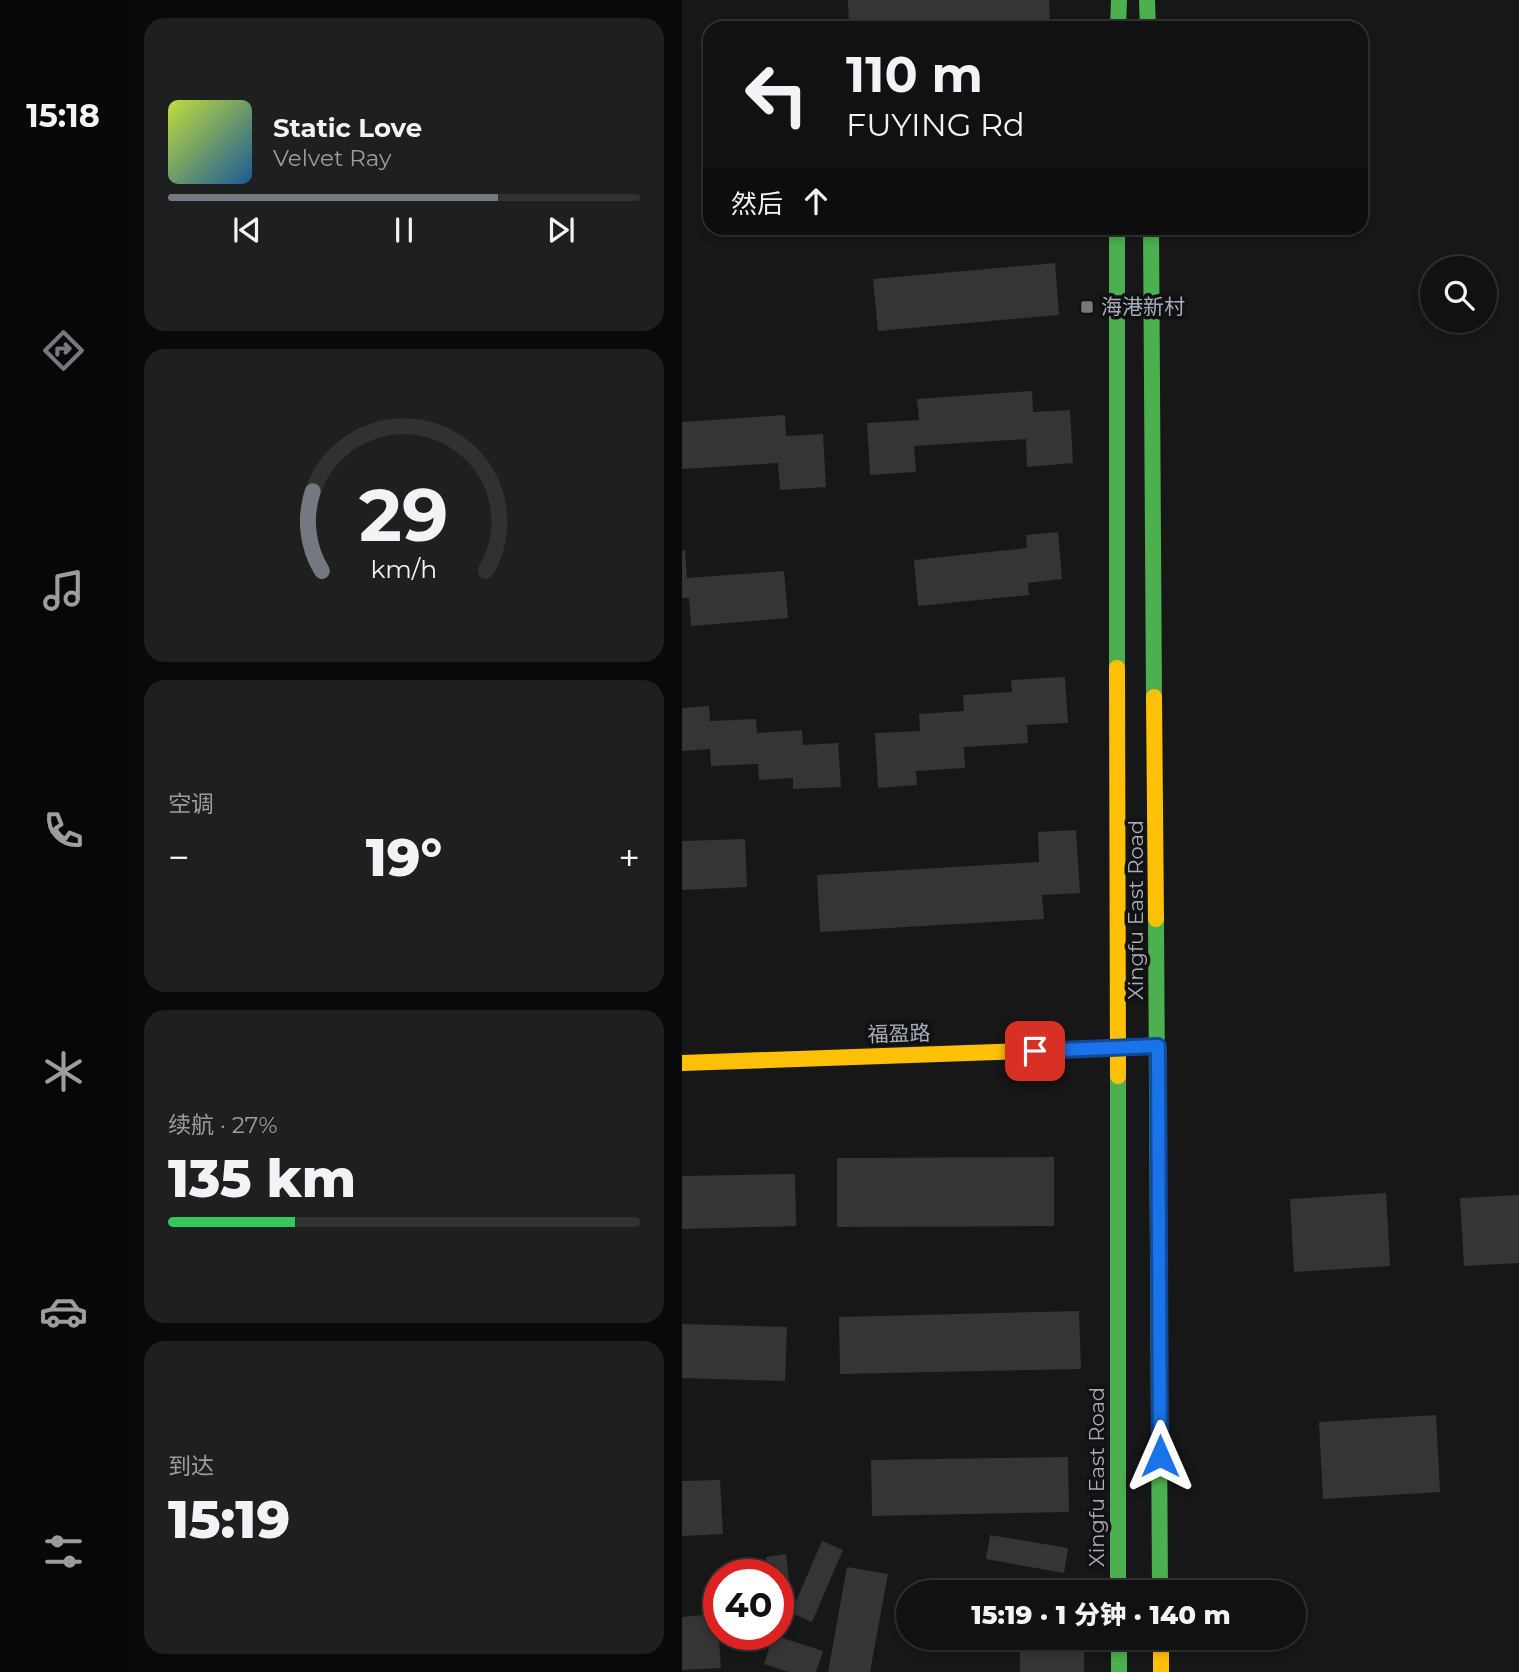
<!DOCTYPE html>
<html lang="zh">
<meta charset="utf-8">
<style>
:root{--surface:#111;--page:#1e1f1f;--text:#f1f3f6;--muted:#9c9d9f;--line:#303131;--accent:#757880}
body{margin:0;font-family:Montserrat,"Noto Sans SC",sans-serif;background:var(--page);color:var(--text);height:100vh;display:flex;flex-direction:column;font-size:26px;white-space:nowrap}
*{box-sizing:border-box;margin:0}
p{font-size:23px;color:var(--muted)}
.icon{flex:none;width:38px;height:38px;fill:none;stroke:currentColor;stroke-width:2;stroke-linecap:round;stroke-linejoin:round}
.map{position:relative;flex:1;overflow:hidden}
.side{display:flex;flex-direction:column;gap:18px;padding:18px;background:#090909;width:556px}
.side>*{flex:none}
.hud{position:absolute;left:21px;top:21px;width:665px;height:214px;border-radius:21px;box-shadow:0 4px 10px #0003,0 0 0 2px var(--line);background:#111;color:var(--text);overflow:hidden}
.buttons{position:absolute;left:738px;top:256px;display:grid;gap:14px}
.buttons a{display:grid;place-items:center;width:77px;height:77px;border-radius:50%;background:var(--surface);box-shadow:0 4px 10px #0003,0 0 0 2px var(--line);font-size:35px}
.speed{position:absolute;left:21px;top:1559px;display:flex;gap:14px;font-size:35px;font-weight:700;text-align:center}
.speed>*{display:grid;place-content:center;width:91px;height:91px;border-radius:50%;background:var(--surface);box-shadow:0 4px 10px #0003,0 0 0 2px var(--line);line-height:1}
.speed .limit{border:10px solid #d22;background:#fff;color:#111}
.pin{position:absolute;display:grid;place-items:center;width:60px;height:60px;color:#fff;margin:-30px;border-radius:14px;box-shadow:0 4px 10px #0006}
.me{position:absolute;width:77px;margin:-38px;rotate:0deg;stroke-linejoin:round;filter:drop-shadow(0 0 5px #0008)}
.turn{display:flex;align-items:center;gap:24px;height:147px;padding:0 28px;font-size:32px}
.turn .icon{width:91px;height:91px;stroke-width:2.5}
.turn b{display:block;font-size:49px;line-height:60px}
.then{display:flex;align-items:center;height:66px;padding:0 28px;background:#0003;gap:14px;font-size:26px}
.big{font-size:52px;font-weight:800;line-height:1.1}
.side .tile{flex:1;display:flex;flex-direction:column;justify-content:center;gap:10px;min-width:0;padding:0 24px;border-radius:21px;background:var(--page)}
.side .dial{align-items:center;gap:0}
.dial svg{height:182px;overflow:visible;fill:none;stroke:var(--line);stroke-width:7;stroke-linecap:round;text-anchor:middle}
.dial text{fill:var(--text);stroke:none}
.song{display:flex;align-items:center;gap:21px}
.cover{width:84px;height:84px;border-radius:10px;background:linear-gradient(135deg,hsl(70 70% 55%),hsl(210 70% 35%))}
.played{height:7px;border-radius:4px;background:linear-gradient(90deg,var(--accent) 70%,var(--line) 70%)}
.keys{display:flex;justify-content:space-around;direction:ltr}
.heat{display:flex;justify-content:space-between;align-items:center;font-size:38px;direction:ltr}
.charge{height:10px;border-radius:5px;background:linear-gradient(90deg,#34c759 27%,var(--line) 0)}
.trip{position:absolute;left:214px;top:1580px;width:410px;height:70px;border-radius:35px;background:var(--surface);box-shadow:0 4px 10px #0003,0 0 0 2px var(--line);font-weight:800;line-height:70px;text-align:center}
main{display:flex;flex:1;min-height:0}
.dock{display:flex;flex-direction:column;width:126px;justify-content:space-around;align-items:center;background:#070707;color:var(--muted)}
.dock .icon{width:49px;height:49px}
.dock .on{color:var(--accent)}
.dock b{font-size:32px;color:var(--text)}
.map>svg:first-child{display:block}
</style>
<main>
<nav class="dock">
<b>15:18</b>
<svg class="icon on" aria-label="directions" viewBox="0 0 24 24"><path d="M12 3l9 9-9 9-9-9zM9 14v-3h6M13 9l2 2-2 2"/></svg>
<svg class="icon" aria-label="music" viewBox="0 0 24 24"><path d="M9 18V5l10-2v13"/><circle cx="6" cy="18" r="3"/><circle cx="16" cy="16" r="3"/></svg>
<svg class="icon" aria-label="phone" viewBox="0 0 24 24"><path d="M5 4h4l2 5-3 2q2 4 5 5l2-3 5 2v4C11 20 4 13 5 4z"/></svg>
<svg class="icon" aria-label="climate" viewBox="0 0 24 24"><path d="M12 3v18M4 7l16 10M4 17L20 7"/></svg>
<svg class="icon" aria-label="car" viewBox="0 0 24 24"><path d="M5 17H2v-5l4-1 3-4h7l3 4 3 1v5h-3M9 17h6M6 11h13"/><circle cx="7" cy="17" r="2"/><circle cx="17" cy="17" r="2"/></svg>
<svg class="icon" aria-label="filters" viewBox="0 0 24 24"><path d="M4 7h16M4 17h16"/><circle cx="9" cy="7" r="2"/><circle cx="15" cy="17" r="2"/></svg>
</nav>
<section class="side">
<div class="tile">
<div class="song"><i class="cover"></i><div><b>Static Love</b><p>Velvet Ray</p></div></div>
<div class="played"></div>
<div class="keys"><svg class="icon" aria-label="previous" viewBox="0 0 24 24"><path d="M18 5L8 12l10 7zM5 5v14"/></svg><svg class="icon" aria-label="pause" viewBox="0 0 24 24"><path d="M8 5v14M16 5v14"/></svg><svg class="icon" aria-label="next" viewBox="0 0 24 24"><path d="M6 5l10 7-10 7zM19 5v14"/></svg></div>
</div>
<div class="tile dial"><svg viewBox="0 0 100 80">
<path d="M14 69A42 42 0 1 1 86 69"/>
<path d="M14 69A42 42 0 0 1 10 34" stroke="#757880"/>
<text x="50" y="56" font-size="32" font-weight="700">29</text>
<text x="50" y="72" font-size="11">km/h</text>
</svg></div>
<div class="tile"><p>空调</p>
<div class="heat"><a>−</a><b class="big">19°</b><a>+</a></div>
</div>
<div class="tile"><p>续航 · 27%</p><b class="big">135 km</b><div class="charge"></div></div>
<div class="tile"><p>到达</p><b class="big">15:19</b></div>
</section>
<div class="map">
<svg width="837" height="1672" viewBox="0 0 837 1672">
<rect width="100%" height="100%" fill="#171717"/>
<g fill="#353536">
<polygon points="166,0 367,0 368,24 283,28 167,28"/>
<polygon points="373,263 377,315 196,331 191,279"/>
<polygon points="350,391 351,412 388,410 391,463 345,467 344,439 232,446 234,472 188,475 185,423 237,420 235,399"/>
<polygon points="103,415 104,436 141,434 144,487 98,490 96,463 0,469 0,422"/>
<polygon points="376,532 380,579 346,583 347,595 236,606 232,560 345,548 344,535"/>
<polygon points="3,550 5,578 102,571 106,618 9,626 7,598 0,598 0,551"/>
<polygon points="383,677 386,723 345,725 346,743 282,747 283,768 234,771 235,785 196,788 193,733 238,731 237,714 282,711 281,695 330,692 329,680"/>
<polygon points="27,706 28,721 74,719 75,733 120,730 121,745 156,743 159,787 111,789 111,778 77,780 76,764 29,766 28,749 0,751 0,708"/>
<polygon points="394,830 398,893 360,895 362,919 138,932 135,875 357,862 356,832"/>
<polygon points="63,839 65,887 0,890 0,841"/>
<polygon points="372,1157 372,1226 155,1227 155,1158"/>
<polygon points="113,1174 114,1226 0,1229 0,1176"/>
<polygon points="704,1193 708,1266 612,1272 608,1199"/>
<polygon points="837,1195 837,1263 782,1266 778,1198"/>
<polygon points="397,1311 399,1369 158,1374 157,1317"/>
<polygon points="0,1324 105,1327 103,1381 0,1378"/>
<polygon points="754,1415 758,1492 641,1499 637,1422"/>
<polygon points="386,1457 387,1512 190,1516 189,1460"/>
<polygon points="38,1480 41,1534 0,1536 0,1481"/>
<polygon points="308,1535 386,1548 382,1573 304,1559"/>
<polygon points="140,1541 161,1550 130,1622 109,1613"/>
<polygon points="104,1554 108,1588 96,1589 96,1575 86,1575 84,1557"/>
<polygon points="165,1567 206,1574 188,1672 146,1672"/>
<polygon points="35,1614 39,1668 0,1670 0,1617"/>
<polygon points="91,1635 141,1651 134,1672 107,1672 82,1664"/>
<rect x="338" y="1638" width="64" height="34"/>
</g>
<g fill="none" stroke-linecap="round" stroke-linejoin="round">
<g stroke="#4caf50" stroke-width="16">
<polyline points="465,0 466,28"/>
<polyline points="436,28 437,0"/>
<polyline points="435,228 435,668"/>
<polyline points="469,228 472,697"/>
<polyline points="474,919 478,1592"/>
<polyline points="436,1076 436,1592"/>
<polyline points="437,1638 437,1672"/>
</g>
<g stroke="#ffc107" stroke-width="16">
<polyline points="435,668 436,1076"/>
<polyline points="472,697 474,919"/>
<polyline points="0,1063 457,1047"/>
<polyline points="479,1638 479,1672"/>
</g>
</g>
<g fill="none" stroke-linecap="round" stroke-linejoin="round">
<g stroke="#114b97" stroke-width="18">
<polyline id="route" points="353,1051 476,1046 478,1456"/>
</g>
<use href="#route" stroke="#1a73e8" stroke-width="12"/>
</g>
<rect fill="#757880" stroke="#111113" stroke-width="2.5" x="398" y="300" width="14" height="14" rx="3.5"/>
<g text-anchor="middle" stroke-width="7" stroke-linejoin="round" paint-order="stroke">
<g font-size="21" fill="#a8adb8" stroke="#111113" text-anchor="start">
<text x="419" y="314">海港新村</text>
</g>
<g font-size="21" fill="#a8adb8" stroke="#111113">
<text transform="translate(454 910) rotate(-90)" y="7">Xingfu East Road</text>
<text transform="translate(217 1034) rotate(-2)" y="7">福盈路</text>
<text transform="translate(415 1477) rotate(-90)" y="7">Xingfu East Road</text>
</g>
</g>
</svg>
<div class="buttons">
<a><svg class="icon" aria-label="search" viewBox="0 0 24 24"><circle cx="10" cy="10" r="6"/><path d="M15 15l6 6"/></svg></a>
</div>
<div class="speed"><div class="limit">40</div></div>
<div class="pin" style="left:353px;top:1051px;background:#d93025"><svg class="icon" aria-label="arrive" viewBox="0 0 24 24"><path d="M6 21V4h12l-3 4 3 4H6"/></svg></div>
<svg class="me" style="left:478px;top:1456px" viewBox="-20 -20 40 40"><path d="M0-17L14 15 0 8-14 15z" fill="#1a73e8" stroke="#fff" stroke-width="4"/></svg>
<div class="trip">15:19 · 1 分钟 · 140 m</div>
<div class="hud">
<div class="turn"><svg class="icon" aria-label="left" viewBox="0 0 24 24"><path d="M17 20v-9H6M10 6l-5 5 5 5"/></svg><div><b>110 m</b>FUYING Rd</div></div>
<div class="then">然后<svg class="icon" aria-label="ahead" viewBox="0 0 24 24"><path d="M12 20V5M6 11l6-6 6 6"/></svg></div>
</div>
</div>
</main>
